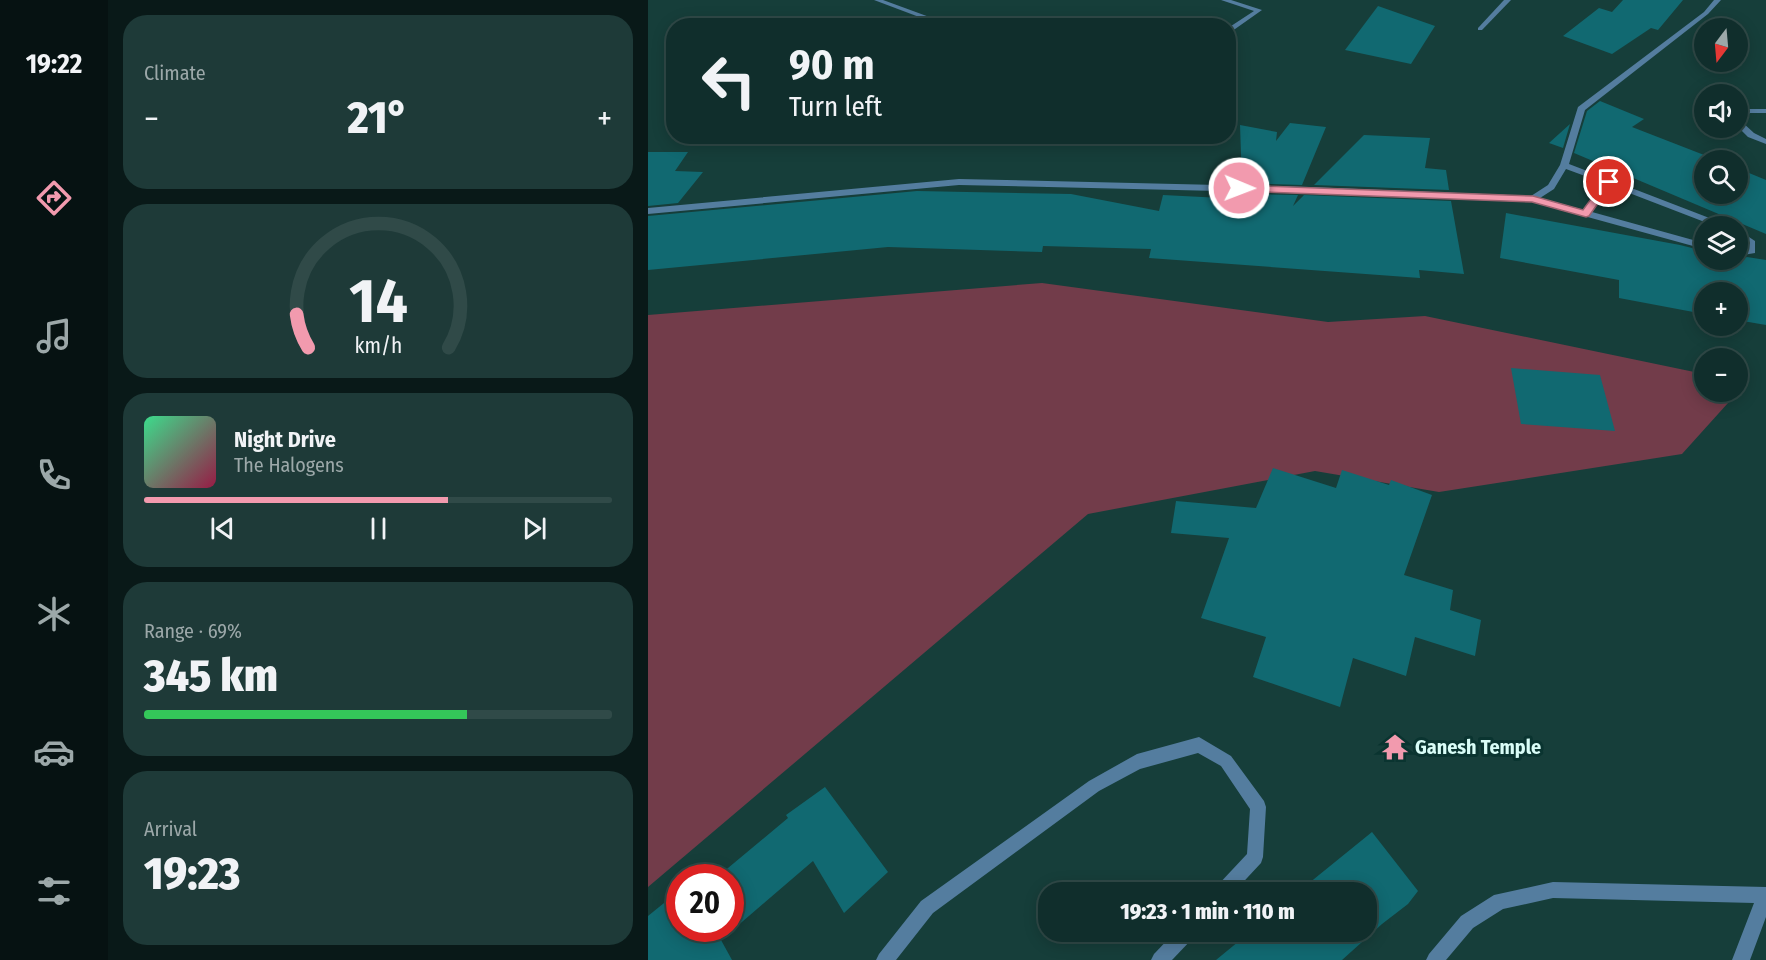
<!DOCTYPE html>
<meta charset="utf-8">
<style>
:root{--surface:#102e2c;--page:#1e3a38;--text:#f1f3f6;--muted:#9ca8a9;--line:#304a48;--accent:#f29aae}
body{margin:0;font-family:"Fira Sans Condensed",sans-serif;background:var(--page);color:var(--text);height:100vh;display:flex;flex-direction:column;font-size:22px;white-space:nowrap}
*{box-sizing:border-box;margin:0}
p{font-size:20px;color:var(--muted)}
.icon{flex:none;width:33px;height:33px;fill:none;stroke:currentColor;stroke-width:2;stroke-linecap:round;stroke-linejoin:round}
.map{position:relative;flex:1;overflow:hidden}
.drawer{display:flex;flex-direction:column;gap:15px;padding:15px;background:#091918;width:540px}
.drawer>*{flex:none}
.hud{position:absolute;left:18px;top:18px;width:570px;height:126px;border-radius:24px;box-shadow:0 3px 15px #0003,0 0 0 2px var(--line);background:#102e2c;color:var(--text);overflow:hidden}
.needle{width:39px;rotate:196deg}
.controls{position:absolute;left:1046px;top:18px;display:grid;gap:12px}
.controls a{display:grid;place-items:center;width:54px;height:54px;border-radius:50%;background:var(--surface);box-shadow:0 3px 15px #0003,0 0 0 2px var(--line);font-size:30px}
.speed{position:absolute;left:18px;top:864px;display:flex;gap:12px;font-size:30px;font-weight:700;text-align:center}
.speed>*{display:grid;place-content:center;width:78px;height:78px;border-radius:50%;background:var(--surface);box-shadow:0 3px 15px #0003,0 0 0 2px var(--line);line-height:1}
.speed .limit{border:9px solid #d22;background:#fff;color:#111}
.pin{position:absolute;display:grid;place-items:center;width:51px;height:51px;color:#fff;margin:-26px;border:3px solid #fff;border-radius:50%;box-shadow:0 2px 6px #0007}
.me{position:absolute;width:66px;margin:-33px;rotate:91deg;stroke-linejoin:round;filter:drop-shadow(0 0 4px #0008)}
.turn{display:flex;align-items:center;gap:21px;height:126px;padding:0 24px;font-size:27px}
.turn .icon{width:78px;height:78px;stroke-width:2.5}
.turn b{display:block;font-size:42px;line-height:51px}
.big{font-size:45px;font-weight:800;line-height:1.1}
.drawer .card{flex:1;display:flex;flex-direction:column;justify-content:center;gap:9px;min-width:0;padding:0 21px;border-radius:24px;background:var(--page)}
.drawer .dial{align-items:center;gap:0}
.dial svg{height:156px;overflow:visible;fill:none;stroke:var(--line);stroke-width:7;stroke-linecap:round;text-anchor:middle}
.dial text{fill:var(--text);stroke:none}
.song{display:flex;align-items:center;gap:18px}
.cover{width:72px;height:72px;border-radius:9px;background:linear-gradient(135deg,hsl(150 70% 55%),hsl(340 70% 35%))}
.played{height:6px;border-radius:3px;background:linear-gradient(90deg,var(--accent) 65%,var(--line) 65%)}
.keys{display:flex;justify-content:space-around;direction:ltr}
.heat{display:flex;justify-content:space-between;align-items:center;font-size:33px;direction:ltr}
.charge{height:9px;border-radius:4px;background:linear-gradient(90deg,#34c759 69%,var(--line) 0)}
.trip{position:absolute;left:390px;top:882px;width:339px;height:60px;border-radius:24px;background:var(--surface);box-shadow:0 3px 15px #0003,0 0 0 2px var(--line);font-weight:800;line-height:60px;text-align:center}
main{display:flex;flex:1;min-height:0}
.tab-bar{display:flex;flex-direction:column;width:108px;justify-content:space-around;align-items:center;background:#061212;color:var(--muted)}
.tab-bar .icon{width:42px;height:42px}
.tab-bar .on{color:var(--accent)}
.tab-bar b{font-size:27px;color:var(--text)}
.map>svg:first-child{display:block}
</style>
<main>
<nav class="tab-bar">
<b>19:22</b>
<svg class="icon on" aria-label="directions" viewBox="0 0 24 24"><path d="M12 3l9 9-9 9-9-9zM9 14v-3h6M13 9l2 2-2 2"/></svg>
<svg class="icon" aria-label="music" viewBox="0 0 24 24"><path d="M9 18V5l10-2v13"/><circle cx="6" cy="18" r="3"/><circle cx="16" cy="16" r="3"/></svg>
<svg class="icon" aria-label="phone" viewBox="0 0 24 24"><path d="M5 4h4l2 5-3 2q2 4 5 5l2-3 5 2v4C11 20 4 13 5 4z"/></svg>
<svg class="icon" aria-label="climate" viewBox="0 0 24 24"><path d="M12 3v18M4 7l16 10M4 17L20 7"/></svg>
<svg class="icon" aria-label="car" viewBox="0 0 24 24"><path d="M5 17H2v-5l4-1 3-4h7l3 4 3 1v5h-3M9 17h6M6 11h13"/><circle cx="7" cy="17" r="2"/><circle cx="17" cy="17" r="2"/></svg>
<svg class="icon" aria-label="filters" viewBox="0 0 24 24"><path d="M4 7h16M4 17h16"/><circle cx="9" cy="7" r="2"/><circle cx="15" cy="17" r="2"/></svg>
</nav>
<section class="drawer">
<div class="card"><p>Climate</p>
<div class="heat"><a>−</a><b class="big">21°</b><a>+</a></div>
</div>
<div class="card dial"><svg viewBox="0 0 100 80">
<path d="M14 69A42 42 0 1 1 86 69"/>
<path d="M14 69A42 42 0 0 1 8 52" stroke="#f29aae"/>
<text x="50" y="56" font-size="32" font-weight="700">14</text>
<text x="50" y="72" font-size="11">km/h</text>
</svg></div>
<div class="card">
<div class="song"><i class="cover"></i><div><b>Night Drive</b><p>The Halogens</p></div></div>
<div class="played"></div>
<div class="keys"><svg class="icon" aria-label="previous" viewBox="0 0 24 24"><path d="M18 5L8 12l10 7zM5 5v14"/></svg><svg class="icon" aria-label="pause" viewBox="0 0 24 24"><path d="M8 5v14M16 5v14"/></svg><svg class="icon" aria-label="next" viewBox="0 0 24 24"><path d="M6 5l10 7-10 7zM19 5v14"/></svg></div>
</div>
<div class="card"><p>Range · 69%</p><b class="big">345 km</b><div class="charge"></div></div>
<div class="card"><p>Arrival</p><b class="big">19:23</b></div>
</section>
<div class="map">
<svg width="1118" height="960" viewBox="0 0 1118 960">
<rect width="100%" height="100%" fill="#163e3a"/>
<polygon fill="#723c4a" points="394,283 680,322 777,316 1056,374 1056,392 1089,392 1089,381 1098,383 1034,454 791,492 667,471 440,514 0,887 0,315"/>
<g fill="#116971">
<polygon points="975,0 1035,0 1010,30 1003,28 964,54 915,36 951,8 964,12"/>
<polygon points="730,6 787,26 763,64 697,50"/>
<polygon points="952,101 996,119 984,127 1069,160 1056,160 1056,194 1089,194 1089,168 1118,180 1118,234 926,153 939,111"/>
<polygon points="642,123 678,127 654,185 594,183 592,125 629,132 628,141"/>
<polygon points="922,124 915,148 901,143"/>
<polygon points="716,135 782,138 777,168 798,170 801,190 666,185"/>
<polygon points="0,152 40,152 27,171 55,172 30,203 0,206"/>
<polygon points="269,191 423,194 511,211 515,195 594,199 594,194 650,195 645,206 656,195 803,201 816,274 771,270 772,278 501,258 503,249 395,246 394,252 240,247 0,270 0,216"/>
<polygon points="858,213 1032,245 1056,251 1056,260 1089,260 1099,257 1118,260 1118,325 1089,320 1089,292 1056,292 1056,314 971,298 971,280 852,258"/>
<polygon points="863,368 952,375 967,431 873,424"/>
<polygon points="625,468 688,488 694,470 741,485 743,480 784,495 756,575 805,590 802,610 833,620 827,656 767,637 758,676 705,658 692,707 605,677 618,637 553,618 581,538 523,533 528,501 608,508"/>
<polygon points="177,787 240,872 196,913 165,861 73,940 84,960 0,960 0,916 32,890 32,928 82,928 82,878 68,878 140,818 138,815"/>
<polygon points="724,832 770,891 760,904 734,924 694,960 568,960 602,932 718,932 718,892 650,892"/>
</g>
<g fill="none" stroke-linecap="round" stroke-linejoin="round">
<g fill="#547d9f" fill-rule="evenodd">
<polygon points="226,0 235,0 306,26 295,26"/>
<polygon points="573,0 583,0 614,10 580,34 580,28 606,11"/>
<path d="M1066,0H1073L1060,14L937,110L921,164L1077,224L1078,226H1067L963,186L944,212L1056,243V249L885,202L661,193L311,185L0,214V208L311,179L661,187L883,196L900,185L912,165L930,107L1056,12ZM918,169L956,183L936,210L892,198L906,189Z"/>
<polygon points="1089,229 1107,241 1107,253 1089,256 1089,250 1099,249 1099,244 1089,236"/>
</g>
<g fill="#547d9f" fill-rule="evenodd">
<polygon points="856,0 863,0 834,30 830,30 830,28"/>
<polygon points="1097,109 1118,109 1118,113 1102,113 1095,119 1094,122 1106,133 1118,139 1118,144 1100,137 1089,126 1089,116"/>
<polygon points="551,737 583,756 616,801 618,807 615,857 613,863 586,892 567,892 569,886 599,854 602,809 573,766 550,753 492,769 451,791 285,913 248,960 228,960 231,954 273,901 441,781 489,754"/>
<polygon points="905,882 1118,887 1118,917 1102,960 1084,960 1106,903 905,898 855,909 825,928 798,960 778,960 781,954 813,916 846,895"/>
<polygon points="527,932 548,932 545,938 524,960 503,960 506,954"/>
</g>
</g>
<polygon fill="#f29aae" stroke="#9d6471" stroke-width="1.5" points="957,180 965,182 941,216 938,217 884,202 591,191 586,188 591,185 885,196 935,210"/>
<defs>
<g id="temple-bare" transform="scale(2.07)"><path d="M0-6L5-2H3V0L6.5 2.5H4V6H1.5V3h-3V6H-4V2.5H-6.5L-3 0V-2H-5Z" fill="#f29aae" stroke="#0a3430" stroke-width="2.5" paint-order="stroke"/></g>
</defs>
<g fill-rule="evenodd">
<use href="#temple-bare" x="747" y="747"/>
</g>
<g text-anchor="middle" stroke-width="6" stroke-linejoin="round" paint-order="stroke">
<g font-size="20" font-weight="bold" fill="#d9fdf7" stroke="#0a3430" text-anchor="start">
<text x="767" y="754">Ganesh Temple</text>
</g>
</g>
</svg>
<div class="controls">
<a><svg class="needle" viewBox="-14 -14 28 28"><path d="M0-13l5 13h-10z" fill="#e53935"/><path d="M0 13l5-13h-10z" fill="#9ca8a9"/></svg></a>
<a><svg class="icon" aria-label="sound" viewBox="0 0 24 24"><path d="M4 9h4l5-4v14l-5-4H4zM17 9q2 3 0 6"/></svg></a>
<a><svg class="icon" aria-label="search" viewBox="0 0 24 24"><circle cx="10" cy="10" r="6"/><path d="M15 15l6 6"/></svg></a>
<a><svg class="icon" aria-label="layers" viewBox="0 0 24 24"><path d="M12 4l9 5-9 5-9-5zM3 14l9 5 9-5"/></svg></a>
<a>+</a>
<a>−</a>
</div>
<div class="speed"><div class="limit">20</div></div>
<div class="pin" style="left:961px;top:182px;background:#d93025"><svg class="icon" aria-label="arrive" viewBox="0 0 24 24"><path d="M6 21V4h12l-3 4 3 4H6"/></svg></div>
<svg class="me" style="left:591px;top:188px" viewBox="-20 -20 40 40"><circle r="17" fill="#f29aae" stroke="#fff" stroke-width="3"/><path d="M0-11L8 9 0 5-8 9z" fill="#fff"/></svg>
<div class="trip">19:23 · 1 min · 110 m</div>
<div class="hud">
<div class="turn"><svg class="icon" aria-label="left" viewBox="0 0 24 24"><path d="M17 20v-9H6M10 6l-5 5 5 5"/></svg><div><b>90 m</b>Turn left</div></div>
</div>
</div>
</main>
